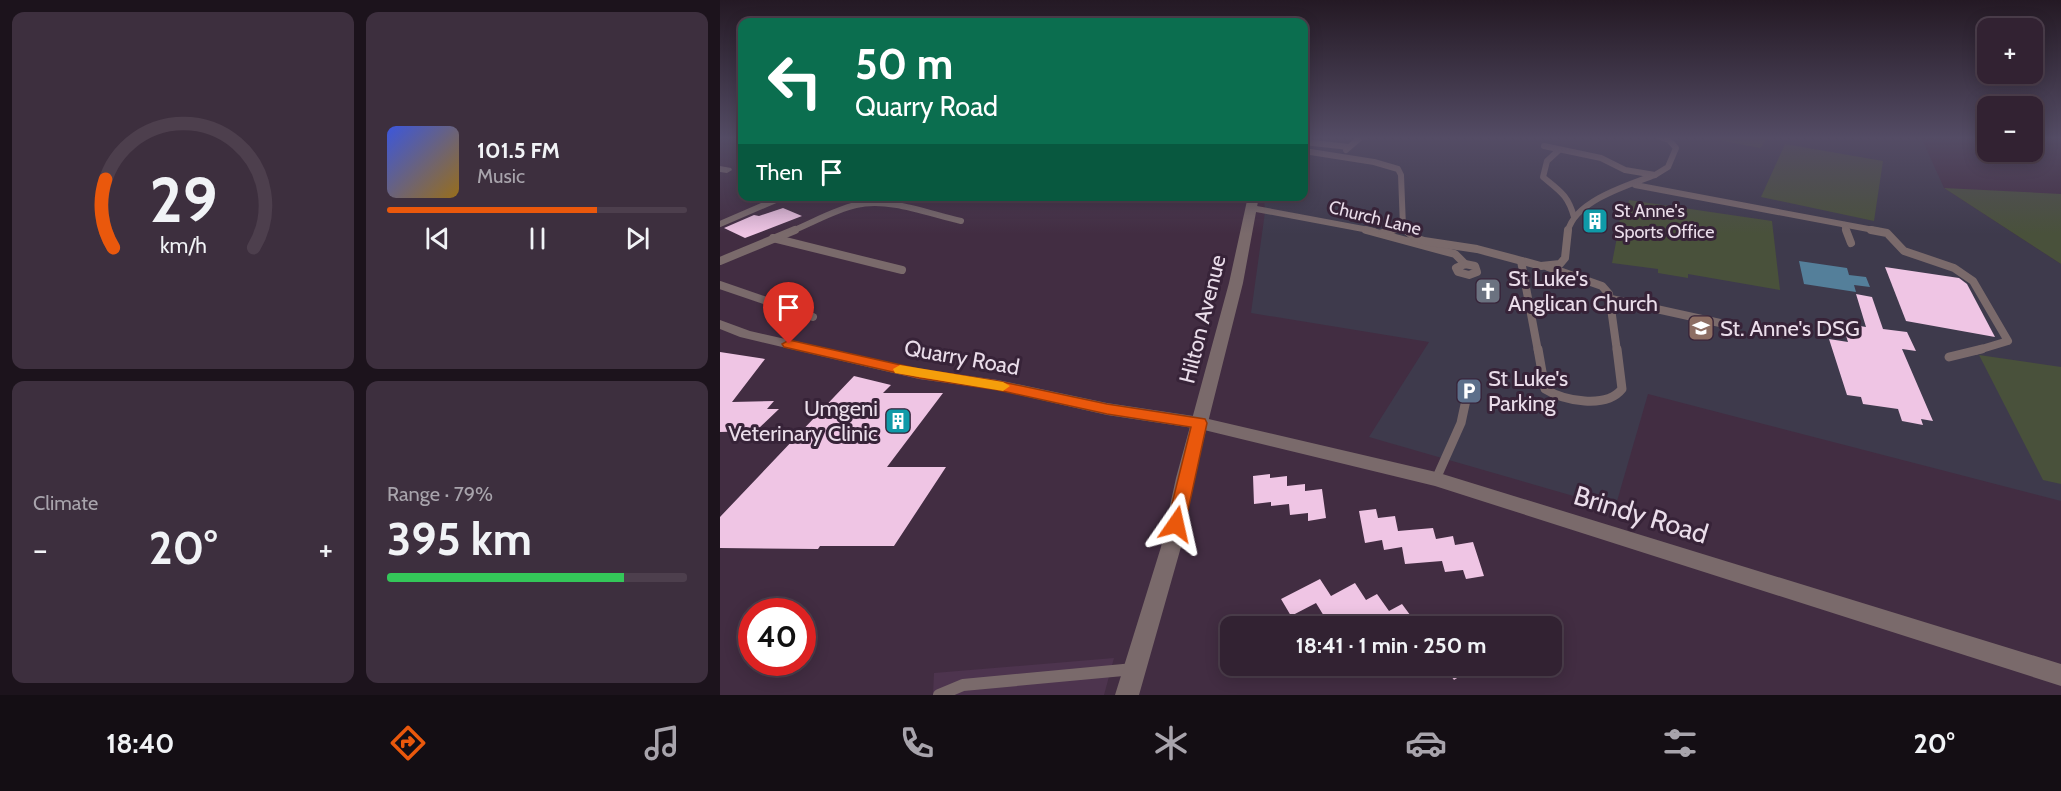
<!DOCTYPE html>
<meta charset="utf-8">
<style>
:root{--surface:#322232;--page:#3d2f3e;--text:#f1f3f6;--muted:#a8a4ac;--line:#4d3f4d;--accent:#ea580c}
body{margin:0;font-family:Cabin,sans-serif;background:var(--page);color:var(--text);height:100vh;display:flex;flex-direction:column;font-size:22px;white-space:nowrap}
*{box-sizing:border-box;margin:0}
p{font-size:20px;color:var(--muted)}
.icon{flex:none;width:33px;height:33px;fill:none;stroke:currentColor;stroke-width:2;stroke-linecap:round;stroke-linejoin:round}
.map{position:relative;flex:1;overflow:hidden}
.side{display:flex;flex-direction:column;gap:12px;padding:12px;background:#1c131c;width:720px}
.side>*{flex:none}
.hud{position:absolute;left:18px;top:18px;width:570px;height:183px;border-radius:12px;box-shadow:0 3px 15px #0003,0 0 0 2px var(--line);background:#0b6e4f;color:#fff;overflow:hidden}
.controls{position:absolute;left:1257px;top:18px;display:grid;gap:12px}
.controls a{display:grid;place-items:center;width:66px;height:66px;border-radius:12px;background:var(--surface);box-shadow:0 3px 15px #0003,0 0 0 2px var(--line);font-size:30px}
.speed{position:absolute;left:18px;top:598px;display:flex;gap:12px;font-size:30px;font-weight:700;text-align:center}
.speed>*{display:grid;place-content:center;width:78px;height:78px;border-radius:50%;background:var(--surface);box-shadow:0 3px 15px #0003,0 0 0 2px var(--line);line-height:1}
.speed .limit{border:9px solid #d22;background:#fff;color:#111}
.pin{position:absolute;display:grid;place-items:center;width:51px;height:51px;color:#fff;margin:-62px -26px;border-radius:50% 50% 50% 0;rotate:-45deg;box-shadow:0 0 6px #0007}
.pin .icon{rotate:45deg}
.me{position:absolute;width:66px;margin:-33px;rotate:11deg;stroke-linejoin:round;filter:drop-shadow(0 0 4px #0008)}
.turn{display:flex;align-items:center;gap:21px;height:126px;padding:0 18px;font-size:27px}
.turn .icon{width:78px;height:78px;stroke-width:2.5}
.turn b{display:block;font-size:42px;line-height:51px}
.then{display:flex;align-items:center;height:57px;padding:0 18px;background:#0003;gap:12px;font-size:22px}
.big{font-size:45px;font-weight:800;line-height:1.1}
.side .widget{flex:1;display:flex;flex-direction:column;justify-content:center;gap:9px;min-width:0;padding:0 21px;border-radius:12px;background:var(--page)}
.side .dial{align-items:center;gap:0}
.dial svg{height:156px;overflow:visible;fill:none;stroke:var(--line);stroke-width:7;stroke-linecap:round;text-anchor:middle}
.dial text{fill:var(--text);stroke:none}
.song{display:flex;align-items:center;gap:18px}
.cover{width:72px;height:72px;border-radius:9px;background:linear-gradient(135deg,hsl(230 70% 55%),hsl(40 70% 35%))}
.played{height:6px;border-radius:3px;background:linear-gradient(90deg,var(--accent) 70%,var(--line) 70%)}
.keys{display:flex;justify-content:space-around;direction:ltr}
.heat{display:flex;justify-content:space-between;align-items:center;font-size:33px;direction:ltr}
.charge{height:9px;border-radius:4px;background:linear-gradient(90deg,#34c759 79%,var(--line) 0)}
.side .tiles{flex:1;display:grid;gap:12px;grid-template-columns:repeat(2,1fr)}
.trip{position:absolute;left:500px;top:616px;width:342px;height:60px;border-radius:12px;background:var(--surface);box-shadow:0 3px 15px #0003,0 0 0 2px var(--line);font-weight:800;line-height:60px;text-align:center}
.dock{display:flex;height:96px;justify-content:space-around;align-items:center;background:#140e14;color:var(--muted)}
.dock .icon{width:42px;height:42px}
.dock .current{color:var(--accent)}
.dock b{font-size:27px;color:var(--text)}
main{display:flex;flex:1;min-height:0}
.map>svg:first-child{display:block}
</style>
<main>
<section class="side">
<div class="tiles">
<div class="widget dial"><svg viewBox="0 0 100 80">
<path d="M14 69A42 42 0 1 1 86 69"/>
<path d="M14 69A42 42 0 0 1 10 34" stroke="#ea580c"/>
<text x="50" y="56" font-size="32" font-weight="700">29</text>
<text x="50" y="72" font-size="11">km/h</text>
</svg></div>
<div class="widget">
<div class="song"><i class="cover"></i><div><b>101.5 FM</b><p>Music</p></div></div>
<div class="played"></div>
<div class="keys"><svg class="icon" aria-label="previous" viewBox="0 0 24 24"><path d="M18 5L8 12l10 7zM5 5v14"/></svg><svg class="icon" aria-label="pause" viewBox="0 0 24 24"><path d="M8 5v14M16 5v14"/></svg><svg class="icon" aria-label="next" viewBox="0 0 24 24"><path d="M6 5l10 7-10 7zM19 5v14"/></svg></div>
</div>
<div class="widget"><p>Climate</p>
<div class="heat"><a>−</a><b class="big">20°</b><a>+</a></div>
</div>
<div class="widget"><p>Range · 79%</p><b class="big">395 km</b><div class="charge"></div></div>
</div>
</section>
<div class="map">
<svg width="1341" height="695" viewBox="0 0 1341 695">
<rect width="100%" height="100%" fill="#422d42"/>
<polygon fill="#4d344e" points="394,658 384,695 213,695 214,673"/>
<polygon fill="#3e3a4c" points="584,137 1201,137 1224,188 1341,264 1341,501 928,394 895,508 649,437 709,342 531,313 545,212 544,197 584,196"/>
<g fill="#49513b">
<polygon points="983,137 1048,137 1040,148"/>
<polygon points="1065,144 1163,161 1154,221 1041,197"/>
<polygon points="1224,188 1341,194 1341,264"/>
<polygon points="909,200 1052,221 1060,290 968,274 968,278 938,273 938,269 892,263 897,237 900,237 902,231 898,230 902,207 907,208"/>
<polygon points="1259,355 1341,367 1341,484 1323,480"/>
</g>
<polygon fill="#547f9a" points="1079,261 1127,268 1129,275 1146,277 1150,287 1134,285 1136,292 1084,284"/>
<g fill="#efc5e4">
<polygon points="63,208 82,216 25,238 4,228 34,215 39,216"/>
<polygon points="871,210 881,211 880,233 868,230"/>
<polygon points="1165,267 1239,278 1247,284 1275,337 1186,321"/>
<polygon points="1136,294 1152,297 1163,329 1187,332 1196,351 1182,349 1213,421 1201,419 1203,425 1182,421 1178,409 1143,404 1141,397 1127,395 1109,339 1128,342 1122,323 1146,327"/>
<polygon points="0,352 45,359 12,402 54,401 47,409 59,409 36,431 0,432"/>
<polygon points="134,376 171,385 163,393 223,393 167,467 226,467 174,546 100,546 98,549 0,548 0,517"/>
<polygon points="550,474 550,478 567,476 567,486 585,484 585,491 602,489 606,518 588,521 588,513 570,515 569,504 551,506 551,502 534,504 533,476"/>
<polygon points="656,509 658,518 675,516 678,531 713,528 716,539 733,536 735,545 753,542 764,576 746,579 743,570 725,572 722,561 685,564 682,547 664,550 662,540 645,543 639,511"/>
<polygon points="600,579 611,596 635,583 646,600 657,594 669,611 682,604 699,627 627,627 619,614 607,621 596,603 571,616 561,599"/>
<polygon points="724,666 756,666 734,680"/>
</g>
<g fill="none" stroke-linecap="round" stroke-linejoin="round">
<g stroke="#7a6a6b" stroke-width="6">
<polyline points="584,142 629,147"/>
<path d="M824,146L881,158L905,170L935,175C908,185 855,201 848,231"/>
<polyline points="626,150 641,137"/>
<path d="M839,150L827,161L823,177C840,191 848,195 854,217"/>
<polyline points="584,151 654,162 678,169 681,175 683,227"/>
<polyline points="935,175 948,167 956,148 949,140 940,137"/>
<polyline points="915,185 1159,231"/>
<polyline points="531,208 654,231"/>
<polyline points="0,224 65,196"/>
<polyline points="1124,225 1127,231"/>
<path d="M72,231C92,223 114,210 136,205C169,197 209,214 241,221"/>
<polyline points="667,231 683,227 688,231"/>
</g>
<g stroke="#7a6a6b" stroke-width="8">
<polyline points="646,230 735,254 745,264"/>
<polyline points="686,230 695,238 704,241 757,249 821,266 840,264 845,258 848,230"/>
<polyline points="1126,230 1131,243"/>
<polyline points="1151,230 1167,233 1184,251 1234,268 1253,281 1288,341 1255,351"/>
<polyline points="662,233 673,230"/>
<polyline points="53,238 182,270"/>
<polyline points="0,261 75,230"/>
<polyline points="801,261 818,351"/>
<polygon points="745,264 755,266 757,272 749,275 738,272 736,268"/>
<polyline points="828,267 882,286 889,294 897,351"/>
<polyline points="0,285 93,317"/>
<polyline points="891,299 1000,323"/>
</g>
<g stroke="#7a6a6b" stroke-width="9">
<path d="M818,349L825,389C844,401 886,409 902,389L897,349"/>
<polyline points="1229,357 1262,349"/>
<polyline points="716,479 741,423 749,386"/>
</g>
<polyline stroke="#7a6a6b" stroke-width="12" points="219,695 243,685 414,669"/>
<g fill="#7a6a6b" fill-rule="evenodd">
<polygon points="0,166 11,168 12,170 7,173 0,172"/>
<polygon points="0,320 30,331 199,369 278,380 387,403 480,417 716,472 1341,664 1341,686 715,486 480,429 387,415 278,390 199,379 20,337 0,329"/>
</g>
<polygon fill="#7a6a6b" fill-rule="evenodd" points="528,196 539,196 523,283 474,478 461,547 419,695 395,695 441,547 456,478 509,283"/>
</g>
<linearGradient id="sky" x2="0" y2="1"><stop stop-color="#241924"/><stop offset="0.59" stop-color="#544c65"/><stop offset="1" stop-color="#544c65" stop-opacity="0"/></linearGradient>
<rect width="1341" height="234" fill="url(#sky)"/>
<polygon fill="#ea580c" stroke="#983908" stroke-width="1.5" points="69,340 199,369 278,381 387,404 485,419 487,423 465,524 462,529 456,531 449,529 447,524 471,427 387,414 278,390 199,378 64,347 62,344"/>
<polygon fill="#f59e0b" points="180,365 283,382 290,386 283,391 175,373 173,369"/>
<defs>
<g id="building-square" transform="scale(1.35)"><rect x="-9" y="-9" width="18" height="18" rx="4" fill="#0f9aa8" stroke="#372338"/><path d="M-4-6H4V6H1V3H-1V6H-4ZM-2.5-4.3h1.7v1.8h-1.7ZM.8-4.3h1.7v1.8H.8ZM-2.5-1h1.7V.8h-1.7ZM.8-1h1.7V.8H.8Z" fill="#fff"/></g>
<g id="church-square" transform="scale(1.35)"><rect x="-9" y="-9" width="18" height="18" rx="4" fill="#6b7280" stroke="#372338"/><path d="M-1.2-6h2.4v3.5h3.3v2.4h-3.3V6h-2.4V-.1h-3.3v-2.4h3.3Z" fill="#fff"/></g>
<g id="school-square" transform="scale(1.35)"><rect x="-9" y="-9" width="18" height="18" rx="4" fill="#8d6e63" stroke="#372338"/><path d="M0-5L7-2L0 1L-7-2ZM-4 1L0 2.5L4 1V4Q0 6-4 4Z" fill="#fff"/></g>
<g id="parking-square" transform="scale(1.35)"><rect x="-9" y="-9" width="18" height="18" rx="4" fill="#5c6f8a" stroke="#372338"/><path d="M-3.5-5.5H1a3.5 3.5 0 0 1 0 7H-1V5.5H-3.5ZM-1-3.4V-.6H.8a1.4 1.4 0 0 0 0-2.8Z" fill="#fff"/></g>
</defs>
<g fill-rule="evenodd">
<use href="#building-square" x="875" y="221"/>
<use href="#church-square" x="768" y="291"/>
<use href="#school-square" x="981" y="328"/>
<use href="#parking-square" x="749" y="391"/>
<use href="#building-square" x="178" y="421"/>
</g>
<g text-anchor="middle" stroke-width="6" stroke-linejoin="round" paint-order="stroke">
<g font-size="18" fill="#eaddea" stroke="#372338" text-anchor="start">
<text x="894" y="217">St Anne's<tspan x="894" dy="21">Sports Office</tspan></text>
</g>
<g font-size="18" fill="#eaddea" stroke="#372338">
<text transform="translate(655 218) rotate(14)" y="6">Church Lane</text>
</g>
<g font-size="22" fill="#eaddea" stroke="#372338" text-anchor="start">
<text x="788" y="286">St Luke's<tspan x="788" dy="25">Anglican Church</tspan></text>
<text x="1000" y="336">St. Anne's DSG</text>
<text x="768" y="386">St Luke's<tspan x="768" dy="25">Parking</tspan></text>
<text x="158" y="416" text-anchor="end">Umgeni<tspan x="158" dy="25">Veterinary Clinic</tspan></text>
</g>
<g font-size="22" fill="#eaddea" stroke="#372338">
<text transform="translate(482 319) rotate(-76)" y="8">Hilton Avenue</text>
<text transform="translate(242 357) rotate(10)" y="8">Quarry Road</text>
</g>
<g font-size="27" fill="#eaddea" stroke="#372338">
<text transform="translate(921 515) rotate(17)" y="9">Brindy Road</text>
</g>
</g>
</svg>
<div class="controls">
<a>+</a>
<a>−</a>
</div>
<div class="speed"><div class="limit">40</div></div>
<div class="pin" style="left:69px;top:344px;background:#d93025"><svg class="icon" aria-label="arrive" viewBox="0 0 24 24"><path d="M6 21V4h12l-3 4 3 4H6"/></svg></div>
<svg class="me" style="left:456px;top:524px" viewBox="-20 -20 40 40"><path d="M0-17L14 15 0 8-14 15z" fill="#ea580c" stroke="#fff" stroke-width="4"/></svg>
<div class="trip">18:41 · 1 min · 250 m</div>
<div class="hud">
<div class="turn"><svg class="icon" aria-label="left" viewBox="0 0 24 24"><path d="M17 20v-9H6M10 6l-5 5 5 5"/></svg><div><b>50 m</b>Quarry Road</div></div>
<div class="then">Then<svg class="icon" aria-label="arrive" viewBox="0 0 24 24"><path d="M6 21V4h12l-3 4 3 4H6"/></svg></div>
</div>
</div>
</main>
<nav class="dock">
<b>18:40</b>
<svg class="icon current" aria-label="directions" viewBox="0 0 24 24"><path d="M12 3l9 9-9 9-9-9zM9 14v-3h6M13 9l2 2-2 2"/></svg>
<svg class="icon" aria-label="music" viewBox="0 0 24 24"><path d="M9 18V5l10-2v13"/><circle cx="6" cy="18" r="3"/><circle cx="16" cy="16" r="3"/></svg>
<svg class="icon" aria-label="phone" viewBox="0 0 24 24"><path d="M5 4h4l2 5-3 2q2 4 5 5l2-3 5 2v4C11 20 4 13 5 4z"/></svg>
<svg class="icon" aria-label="climate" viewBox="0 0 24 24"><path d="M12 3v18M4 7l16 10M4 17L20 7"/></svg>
<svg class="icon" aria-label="car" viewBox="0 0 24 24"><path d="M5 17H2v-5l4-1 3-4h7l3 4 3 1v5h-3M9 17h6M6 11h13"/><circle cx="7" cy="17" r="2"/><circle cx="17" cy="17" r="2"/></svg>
<svg class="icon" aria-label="filters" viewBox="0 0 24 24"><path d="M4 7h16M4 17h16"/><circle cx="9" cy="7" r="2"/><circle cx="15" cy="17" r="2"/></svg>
<b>20°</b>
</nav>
